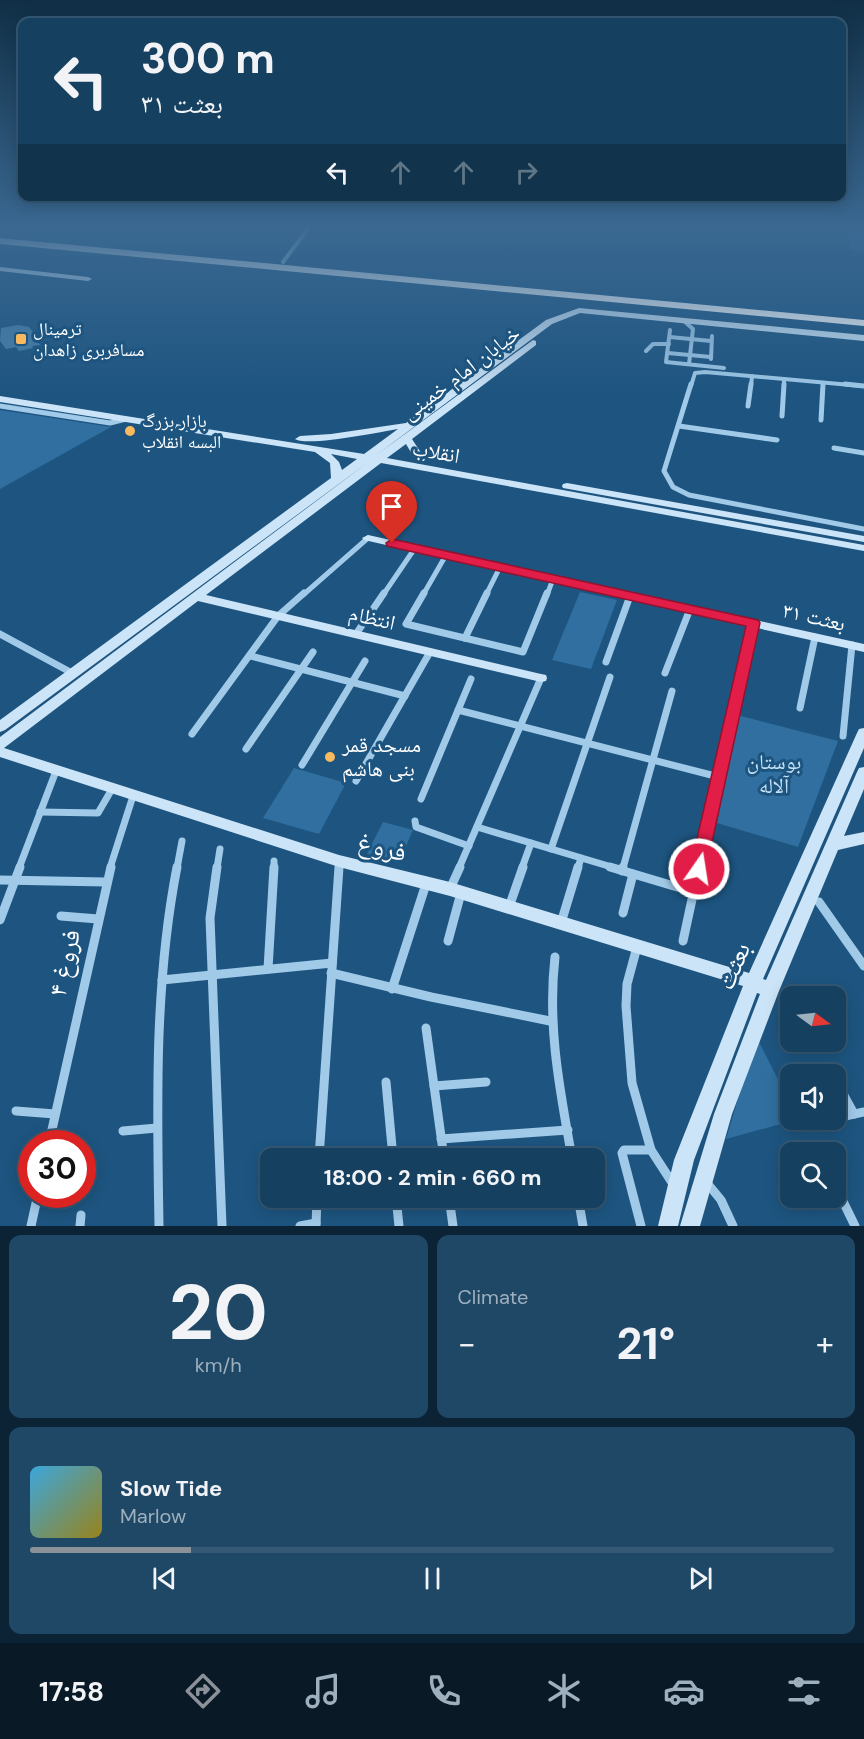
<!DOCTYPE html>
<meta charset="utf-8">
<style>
:root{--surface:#164060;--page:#1f4766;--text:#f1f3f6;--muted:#9eafbd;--line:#355975;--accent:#8c9099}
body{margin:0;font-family:"DM Sans","Noto Naskh Arabic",sans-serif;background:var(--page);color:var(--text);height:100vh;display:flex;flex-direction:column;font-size:22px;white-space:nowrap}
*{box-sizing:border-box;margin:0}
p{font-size:20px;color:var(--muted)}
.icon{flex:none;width:33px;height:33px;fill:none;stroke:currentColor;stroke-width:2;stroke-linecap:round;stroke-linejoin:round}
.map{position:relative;height:1226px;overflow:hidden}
.panel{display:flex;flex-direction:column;gap:9px;padding:9px;background:#0c2335;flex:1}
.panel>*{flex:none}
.hud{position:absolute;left:18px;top:18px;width:828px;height:183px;border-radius:12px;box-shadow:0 3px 15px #0003,0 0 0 2px var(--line);background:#164060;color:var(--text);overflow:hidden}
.needle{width:39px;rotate:105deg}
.buttons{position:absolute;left:780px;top:986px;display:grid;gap:12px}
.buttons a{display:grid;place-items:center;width:66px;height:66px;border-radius:12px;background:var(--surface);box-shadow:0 3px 15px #0003,0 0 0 2px var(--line);font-size:30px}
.speed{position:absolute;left:18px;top:1130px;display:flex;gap:12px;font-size:30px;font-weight:700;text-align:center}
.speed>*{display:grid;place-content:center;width:78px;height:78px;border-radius:50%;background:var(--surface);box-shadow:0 3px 15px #0003,0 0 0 2px var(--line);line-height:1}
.speed .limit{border:9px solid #d22;background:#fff;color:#111}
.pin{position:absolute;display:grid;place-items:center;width:51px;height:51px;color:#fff;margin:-62px -26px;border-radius:50% 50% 50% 0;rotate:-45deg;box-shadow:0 0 6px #0007}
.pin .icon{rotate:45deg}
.me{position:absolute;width:66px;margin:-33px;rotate:13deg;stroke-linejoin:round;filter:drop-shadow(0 0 4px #0008)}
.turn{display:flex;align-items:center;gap:21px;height:126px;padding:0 24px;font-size:27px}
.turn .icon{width:78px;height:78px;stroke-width:2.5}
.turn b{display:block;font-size:42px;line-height:51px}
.lanes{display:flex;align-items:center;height:57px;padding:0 24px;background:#0003;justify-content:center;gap:30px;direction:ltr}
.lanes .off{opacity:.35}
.big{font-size:45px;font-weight:700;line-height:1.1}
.panel .card{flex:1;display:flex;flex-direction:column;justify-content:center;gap:9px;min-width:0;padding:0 21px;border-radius:12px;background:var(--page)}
.panel .dial{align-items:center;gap:0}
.dial b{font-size:78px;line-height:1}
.song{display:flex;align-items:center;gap:18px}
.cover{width:72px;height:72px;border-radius:9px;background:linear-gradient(135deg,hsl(200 70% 55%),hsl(50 70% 35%))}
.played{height:6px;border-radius:3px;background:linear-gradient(90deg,var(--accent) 20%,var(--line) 20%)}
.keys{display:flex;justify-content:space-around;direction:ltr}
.heat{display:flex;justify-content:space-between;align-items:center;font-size:33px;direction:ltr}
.panel .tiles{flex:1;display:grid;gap:9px;grid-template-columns:1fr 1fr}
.card:last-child{grid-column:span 2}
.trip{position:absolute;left:260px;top:1148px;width:345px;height:60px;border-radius:12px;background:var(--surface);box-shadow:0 3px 15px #0003,0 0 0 2px var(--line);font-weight:700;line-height:60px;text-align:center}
.dock{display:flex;height:96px;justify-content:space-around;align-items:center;background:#091a26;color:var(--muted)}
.dock .icon{width:42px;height:42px}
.dock .current{color:var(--accent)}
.dock b{font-size:27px;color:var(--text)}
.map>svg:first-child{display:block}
</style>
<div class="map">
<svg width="864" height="1226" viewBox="0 0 864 1226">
<rect width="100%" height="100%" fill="#1d5580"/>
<g fill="#306f9f">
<polygon points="846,226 864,227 864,252 850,250"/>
<polygon points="0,410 111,427 0,489"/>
<polygon points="580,592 617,600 591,669 552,660"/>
<polygon points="737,715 838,741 798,847 717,823"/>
<polygon points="294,768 346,783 319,834 263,818"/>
<polygon points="383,822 413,830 399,862 367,854"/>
<polygon points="758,1040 790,1103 790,1119 799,1119 726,1139 755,1042"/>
</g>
<polygon fill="#457faa" points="18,325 29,327 37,336 40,335 42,341 38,342 40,345 32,346 33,348 19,351 16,347 6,349 0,341 1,328"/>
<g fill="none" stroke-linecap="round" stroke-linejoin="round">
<g stroke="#a1cae9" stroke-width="4">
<polyline points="283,262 310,226"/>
<polyline points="684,321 693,329 689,364"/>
<polyline points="670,330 666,362 724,368"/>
<polyline points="670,337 711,341"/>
<polyline points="646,351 653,344 669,344"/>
<polyline points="668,353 711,357"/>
<polyline points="711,359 712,336"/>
<polyline points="691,386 695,373 705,372 862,386"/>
<polyline points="751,386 752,376"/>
<polyline points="784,386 784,379"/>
<polyline points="823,386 823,383"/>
</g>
<g stroke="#a1cae9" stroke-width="5">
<polyline points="691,384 664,471 673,487 689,495 864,529"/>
<polyline points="845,384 864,386"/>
<polyline points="0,406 110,423 126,419"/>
<polyline points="748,406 751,384"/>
<polyline points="782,416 784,384"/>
<polyline points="821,420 823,384"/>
<polyline points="679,426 777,440"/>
<polyline points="834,448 864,453"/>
<polyline points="303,595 368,538"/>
<polyline points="383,595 415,548"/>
<polyline points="423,595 446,555"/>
<polyline points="486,595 500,567"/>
<polyline points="547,595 553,579"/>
</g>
<g stroke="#a1cae9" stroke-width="7">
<polyline points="424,593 406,624 523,652 547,593"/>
<polyline points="0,634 72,673"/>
<polyline points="356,634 384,593"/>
<polyline points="465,638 487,593"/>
<polyline points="251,656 405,696"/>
<polyline points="606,662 630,596"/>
<polyline points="665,673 690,609"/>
<polyline points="800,708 815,637"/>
<polyline points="458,710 719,777"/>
<polyline points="192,734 278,616 304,593"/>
<polyline points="843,736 852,645"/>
<polyline points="246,749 313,652"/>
<polyline points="302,765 365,661"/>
<polyline points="356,781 430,652"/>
<polyline points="421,799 471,679"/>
<polyline points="40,812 98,813 112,789"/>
<polyline points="415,821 416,827 469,846"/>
<polyline points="477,827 615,868"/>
<polyline points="551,849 610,677"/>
<polyline points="19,868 56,771"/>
<polyline points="110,868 133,796"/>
<polyline points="177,868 182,841"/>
<polyline points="217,868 220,849"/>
<polyline points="274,868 274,861"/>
<polyline points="339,868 339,861"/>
<polyline points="459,868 541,678"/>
<polyline points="522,868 531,843"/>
<polyline points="578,868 581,858"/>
<polyline points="623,868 672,691"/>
<polyline points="699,868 753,623"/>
</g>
<g stroke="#a1cae9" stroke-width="9">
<polyline points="217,867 210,918 222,1226"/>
<polyline points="610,867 694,892"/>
<polyline points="622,871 623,867"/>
<polyline points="0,880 106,882"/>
<polyline points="450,889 460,867"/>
<polyline points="819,902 864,966"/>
<polyline points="509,907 523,867"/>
<polyline points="623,913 633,874"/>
<polyline points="61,916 98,919"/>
<polyline points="0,920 20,867"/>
<polyline points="561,923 578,867"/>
<polyline points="448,941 461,893"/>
<polyline points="683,941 699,867"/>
<polyline points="637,947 627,984 626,1006 632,1083 651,1150 673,1184"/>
<path d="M555,957C547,1026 560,1091 572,1158"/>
<polyline points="268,969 274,867"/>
<polyline points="331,973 431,997 550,1021"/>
<polyline points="162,980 332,963"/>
<polyline points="392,989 426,884"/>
<polyline points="426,1028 444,1158"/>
<polyline points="829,1069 831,1074"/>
<polyline points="836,1081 854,1114"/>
<polyline points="386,1082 393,1158"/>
<polyline points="434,1086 486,1082"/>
<polyline points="16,1111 55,1114"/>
<polyline points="836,1118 864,1112"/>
<polyline points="805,1125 830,1119"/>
<polyline points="123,1131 157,1128"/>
<polyline points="441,1139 568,1130"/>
<polyline points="49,1143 111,867"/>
<polyline points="319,1158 339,867"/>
<polyline points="707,1183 721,1200 733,1226"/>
<polyline points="836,1187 855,1226"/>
<polyline points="396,1197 399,1226"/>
<polyline points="449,1197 453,1226"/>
<polyline points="578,1197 583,1226"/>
<polyline points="31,1226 38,1194"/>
<polyline points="80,1226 81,1215"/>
<path d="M159,1226C157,1106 154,985 177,867"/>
<polyline points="300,1226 316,1223"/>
<polyline points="316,1226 317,1197"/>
<polyline points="641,1226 622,1153 624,1150 651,1150"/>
</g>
<g fill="#cce4f7" fill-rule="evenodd">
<polygon points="0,267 88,277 92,279 88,281 0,271"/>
<path d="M579,308L864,335V341L580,313L552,324L375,456L533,340L536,341V345L412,439L425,459L424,461H416L406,444L387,458L864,545V551L381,463L206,595L541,674L546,675L547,678L546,681L541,682L198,601L4,748L339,855L450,882L749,973L857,733L859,729L864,728V748L763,979L766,980L857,772L859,768L864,767V789L844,836L864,832V844L838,850L779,991L732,1114L700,1226H680L714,1114L760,994L757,993L694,1160L678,1226H658L674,1160L743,986L450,896L339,867L0,757V737L370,461L5,730L0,732V720L331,478L330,463L315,452L0,402V396L364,454L398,429C380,432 307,447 295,439L300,436L331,434L406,423L546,320ZM331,454L357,459L342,470L339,462Z"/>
<polygon points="567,483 864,536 864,542 563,488 562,486 563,484"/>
<polygon points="368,535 864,644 864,652 364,540 362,538"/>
</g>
<polygon fill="#fff" fill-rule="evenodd" points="0,238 864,320 864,326 0,244"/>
</g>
<linearGradient id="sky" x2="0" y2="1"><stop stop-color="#102f46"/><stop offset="0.57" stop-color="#3a6891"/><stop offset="1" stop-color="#3a6891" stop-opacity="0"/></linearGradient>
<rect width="864" height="397" fill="url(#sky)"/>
<polygon fill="#e11d48" stroke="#92132f" stroke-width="1.5" points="392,539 758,620 760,623 705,874 699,876 693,874 690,869 746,626 387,546 386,543"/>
<g fill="#f9b95f" stroke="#1d5580" stroke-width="2">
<rect x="15" y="333" width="12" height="12" rx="3"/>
<circle cx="130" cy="431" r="6"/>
<circle cx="330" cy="757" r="6"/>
</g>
<g text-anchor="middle" stroke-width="6" stroke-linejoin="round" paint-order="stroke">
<g font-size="18" fill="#fff" stroke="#1d5580" text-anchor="start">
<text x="33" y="335">ترمینال<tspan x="33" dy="21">مسافربری زاهدان</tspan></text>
<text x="142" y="427">بازار بزرگ<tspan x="142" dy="21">البسه انقلاب</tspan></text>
</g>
<g font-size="21" fill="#fff" stroke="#1d5580">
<text transform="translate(461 373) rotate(-37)" y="7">خیابان امام خمینی</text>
<text transform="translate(436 452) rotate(10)" y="7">انقلاب</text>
<text transform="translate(814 617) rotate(13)" y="7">بعثت ۳۱</text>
<text transform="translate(372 618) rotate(13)" y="7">انتظام</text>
</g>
<g font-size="21" fill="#fff" stroke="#1d5580" text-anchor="start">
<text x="342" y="752">مسجد قمر<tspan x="342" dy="24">بنی هاشم</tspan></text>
</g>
<g font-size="21" fill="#c5e2f7" stroke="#1d5580">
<text x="774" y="769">بوستان<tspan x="774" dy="24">آلاله</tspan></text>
</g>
<g font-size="26" fill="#fff" stroke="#1d5580">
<text transform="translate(382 847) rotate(14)" y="9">فروغ</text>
<text transform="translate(64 963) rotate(-77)" y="9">فروغ ۴</text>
<text transform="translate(733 966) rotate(-67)" y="9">بعثت</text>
</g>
</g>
</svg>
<div class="buttons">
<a><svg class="needle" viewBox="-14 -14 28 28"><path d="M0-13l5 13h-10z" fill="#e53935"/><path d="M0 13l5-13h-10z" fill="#9eafbd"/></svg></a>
<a><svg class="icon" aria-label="sound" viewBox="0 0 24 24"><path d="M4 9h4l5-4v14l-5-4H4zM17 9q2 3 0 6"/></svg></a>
<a><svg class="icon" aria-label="search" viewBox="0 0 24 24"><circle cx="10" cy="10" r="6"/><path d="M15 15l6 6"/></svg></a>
</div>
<div class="speed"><div class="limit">30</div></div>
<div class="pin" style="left:392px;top:543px;background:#d93025"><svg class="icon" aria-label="arrive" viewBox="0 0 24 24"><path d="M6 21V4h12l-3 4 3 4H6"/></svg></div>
<svg class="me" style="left:699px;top:869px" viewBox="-20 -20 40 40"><circle r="17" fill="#e11d48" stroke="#fff" stroke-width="3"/><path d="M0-11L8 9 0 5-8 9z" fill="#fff"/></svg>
<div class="trip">18:00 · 2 min · 660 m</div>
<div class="hud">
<div class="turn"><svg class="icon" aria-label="left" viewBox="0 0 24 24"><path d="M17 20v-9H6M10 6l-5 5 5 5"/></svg><div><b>300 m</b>بعثت ۳۱</div></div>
<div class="lanes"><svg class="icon" aria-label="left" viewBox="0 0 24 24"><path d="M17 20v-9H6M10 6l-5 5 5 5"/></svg><svg class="icon off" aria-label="ahead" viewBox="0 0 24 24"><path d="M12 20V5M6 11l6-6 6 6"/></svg><svg class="icon off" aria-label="ahead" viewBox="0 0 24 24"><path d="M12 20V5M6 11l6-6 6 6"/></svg><svg class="icon off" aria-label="right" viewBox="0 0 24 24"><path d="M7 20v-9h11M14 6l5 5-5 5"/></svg></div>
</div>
</div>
<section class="panel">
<div class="tiles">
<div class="card dial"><b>20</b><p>km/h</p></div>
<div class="card"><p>Climate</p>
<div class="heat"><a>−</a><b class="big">21°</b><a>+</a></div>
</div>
<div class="card">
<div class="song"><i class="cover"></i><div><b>Slow Tide</b><p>Marlow</p></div></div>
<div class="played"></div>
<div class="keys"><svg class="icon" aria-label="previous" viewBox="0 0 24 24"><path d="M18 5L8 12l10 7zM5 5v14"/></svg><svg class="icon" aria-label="pause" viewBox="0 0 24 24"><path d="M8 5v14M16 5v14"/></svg><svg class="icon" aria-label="next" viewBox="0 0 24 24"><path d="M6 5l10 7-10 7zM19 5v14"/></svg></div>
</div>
</div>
</section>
<nav class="dock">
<b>17:58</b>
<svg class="icon current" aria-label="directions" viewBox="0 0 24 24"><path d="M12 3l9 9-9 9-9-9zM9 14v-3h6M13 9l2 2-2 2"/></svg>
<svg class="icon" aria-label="music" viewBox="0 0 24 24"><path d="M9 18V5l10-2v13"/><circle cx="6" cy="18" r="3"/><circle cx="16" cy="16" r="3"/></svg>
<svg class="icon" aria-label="phone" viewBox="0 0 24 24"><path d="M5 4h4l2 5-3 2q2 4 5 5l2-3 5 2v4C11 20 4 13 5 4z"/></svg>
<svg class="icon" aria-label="climate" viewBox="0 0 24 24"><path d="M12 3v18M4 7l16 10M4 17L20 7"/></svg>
<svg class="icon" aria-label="car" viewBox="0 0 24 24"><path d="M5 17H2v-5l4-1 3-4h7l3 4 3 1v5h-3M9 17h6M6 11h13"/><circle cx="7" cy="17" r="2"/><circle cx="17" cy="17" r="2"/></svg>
<svg class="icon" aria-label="filters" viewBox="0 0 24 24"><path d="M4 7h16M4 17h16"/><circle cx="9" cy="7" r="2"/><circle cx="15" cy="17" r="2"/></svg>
</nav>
